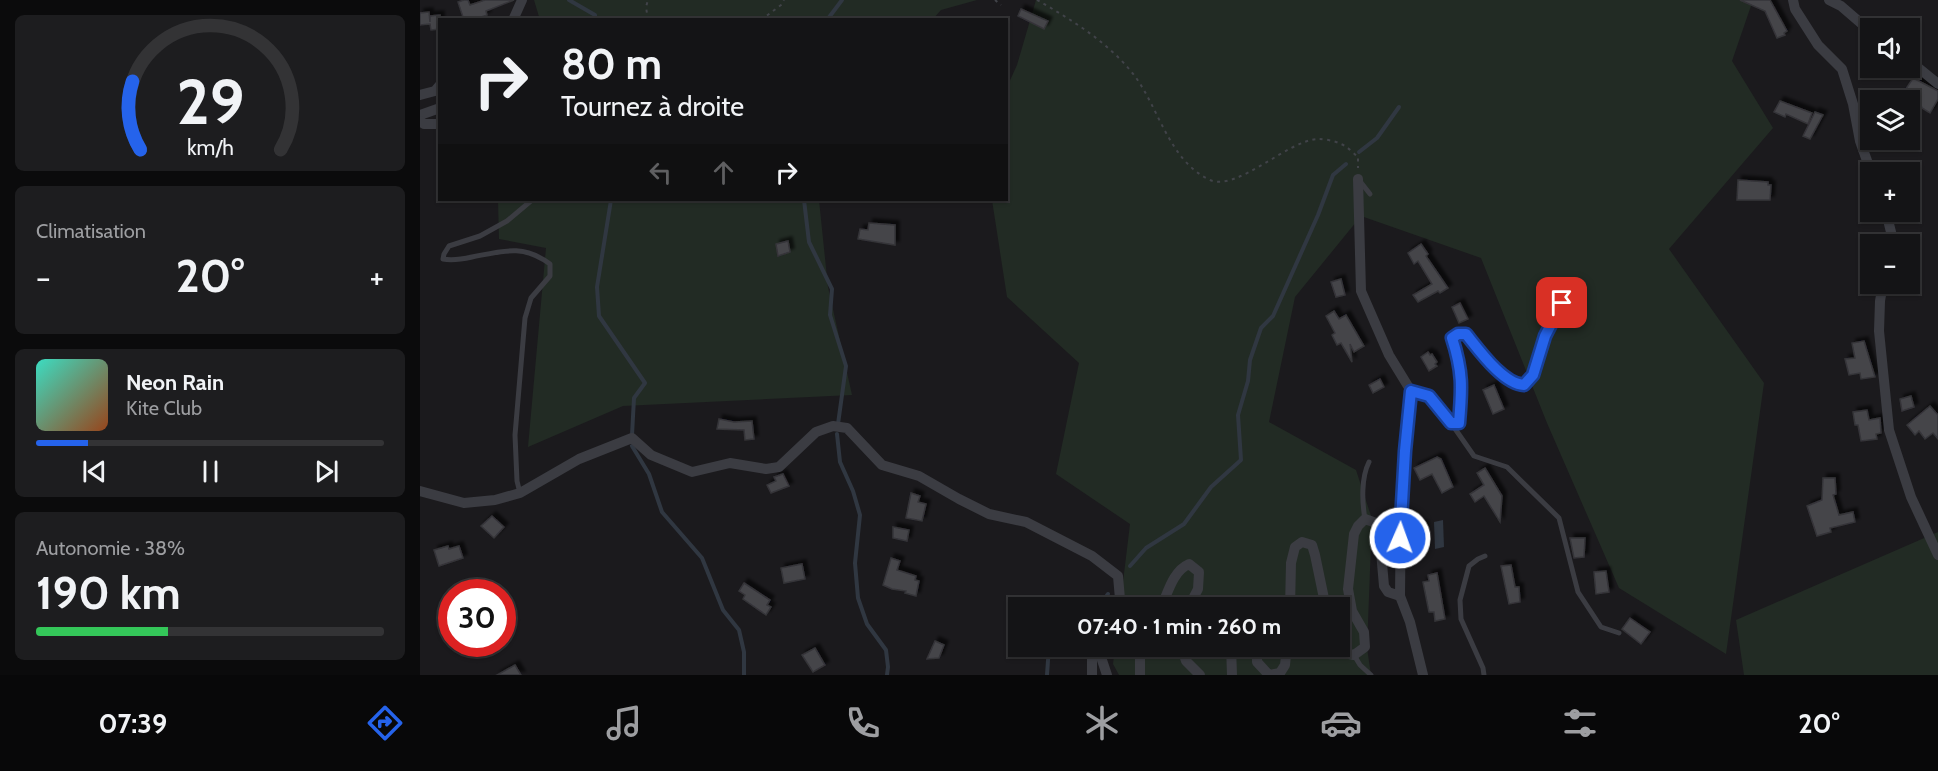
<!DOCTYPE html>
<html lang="fr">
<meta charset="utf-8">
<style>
:root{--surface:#141416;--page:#1d1d1f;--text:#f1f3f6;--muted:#9d9ea1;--line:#333335;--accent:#2563eb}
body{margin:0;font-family:Cabin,sans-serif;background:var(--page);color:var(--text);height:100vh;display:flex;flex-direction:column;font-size:22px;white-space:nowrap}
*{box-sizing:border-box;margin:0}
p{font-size:20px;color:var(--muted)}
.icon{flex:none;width:33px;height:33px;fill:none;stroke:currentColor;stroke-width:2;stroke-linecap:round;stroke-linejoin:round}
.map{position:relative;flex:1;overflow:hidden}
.side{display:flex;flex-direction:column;gap:15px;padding:15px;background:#0b0b0c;width:420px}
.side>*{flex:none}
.hud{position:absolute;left:18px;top:18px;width:570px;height:183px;border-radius:0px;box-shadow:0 2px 4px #0004,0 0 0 2px var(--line);background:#141416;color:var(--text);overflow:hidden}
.fabs{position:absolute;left:1440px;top:18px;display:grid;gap:12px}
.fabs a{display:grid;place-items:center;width:60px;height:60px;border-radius:0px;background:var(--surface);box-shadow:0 2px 4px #0004,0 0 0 2px var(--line);font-size:30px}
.speed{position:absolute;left:18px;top:579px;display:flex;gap:12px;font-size:30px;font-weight:700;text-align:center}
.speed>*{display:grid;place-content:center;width:78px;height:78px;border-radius:50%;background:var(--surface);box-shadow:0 2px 4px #0004,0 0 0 2px var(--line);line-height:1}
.speed .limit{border:9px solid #d22;background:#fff;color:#111}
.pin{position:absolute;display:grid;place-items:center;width:51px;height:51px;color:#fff;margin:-26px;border-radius:12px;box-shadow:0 3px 9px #0006}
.me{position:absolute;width:66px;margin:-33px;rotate:2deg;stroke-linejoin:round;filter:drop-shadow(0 0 4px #0008)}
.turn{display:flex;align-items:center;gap:21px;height:126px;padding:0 24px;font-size:27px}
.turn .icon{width:78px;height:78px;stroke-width:2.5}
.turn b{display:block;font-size:42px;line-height:51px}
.lanes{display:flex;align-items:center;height:57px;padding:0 24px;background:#0003;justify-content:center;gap:30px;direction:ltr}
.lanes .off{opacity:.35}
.big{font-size:45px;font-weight:700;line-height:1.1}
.side .tile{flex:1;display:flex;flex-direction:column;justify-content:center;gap:9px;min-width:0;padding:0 21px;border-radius:9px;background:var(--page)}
.side .dial{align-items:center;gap:0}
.dial svg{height:156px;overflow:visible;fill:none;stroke:var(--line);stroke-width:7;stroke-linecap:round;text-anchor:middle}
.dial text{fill:var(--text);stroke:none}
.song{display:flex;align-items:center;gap:18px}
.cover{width:72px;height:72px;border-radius:9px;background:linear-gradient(135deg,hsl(170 70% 55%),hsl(20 70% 35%))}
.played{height:6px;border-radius:3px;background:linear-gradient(90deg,var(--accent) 15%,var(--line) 15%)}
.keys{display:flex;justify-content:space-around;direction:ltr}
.heat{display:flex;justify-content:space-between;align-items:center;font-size:33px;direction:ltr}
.charge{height:9px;border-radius:4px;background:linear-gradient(90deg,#34c759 38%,var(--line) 0)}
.trip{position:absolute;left:588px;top:597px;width:342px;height:60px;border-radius:0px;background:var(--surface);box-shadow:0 2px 4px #0004,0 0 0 2px var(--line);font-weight:700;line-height:60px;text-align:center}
.tab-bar{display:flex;height:96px;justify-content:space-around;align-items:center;background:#080809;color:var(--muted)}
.tab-bar .icon{width:42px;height:42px}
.tab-bar .current{color:var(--accent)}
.tab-bar b{font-size:27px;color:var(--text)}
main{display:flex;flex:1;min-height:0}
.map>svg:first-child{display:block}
</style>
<main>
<section class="side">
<div class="tile dial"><svg viewBox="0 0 100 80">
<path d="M14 69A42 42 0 1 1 86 69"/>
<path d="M14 69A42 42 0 0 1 10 34" stroke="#2563eb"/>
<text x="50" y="56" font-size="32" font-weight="700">29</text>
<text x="50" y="72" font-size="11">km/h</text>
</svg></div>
<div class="tile"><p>Climatisation</p>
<div class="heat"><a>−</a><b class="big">20°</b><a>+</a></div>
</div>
<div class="tile">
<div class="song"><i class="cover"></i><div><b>Neon Rain</b><p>Kite Club</p></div></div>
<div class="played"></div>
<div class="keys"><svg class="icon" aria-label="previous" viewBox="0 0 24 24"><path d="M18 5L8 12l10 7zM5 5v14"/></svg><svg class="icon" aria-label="pause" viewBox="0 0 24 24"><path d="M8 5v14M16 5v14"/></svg><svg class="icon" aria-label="next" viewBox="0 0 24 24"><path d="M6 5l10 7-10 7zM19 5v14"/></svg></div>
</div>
<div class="tile"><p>Autonomie · 38%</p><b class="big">190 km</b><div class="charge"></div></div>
</section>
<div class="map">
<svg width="1518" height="675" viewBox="0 0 1518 675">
<defs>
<filter id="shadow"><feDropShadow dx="4" dy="-4" stdDeviation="1.5" flood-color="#0009"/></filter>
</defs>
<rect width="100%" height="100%" fill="#1b1a1d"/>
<g fill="#222b24">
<polygon points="114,0 557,0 521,10 512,20 120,20"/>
<polygon points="616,0 1333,0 1312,61 1353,128 1249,249 1344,383 1306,654 1199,588 1127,423 1061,258 941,216 875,297 849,422 936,470 952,519 947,648 951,675 699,675 693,664 695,647 920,646 920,608 700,607 710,524 636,474 659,363 587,297 572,200 586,200 587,87 597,65"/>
<polygon points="78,200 399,200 408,287 432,395 203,406 108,447 126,248 79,239"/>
<polygon points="1518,532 1518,675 1324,675 1316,620"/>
</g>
<polygon fill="#303741" points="1023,520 1024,547 1015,549 1014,522"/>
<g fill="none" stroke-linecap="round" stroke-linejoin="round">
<g stroke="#303741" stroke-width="4">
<polyline points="149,0 175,15 175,20"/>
<polyline points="407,20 422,0"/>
<polyline points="939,152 957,138 979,107"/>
<polyline points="191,200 177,287 179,316 225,383 214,398 212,435"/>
<polyline points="384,200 389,242 412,289 410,315 426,366 418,424"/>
<polyline points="417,434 420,462 433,491 440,515 435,563 438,598 447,624 466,650 468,667 467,675"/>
<polyline points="212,446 229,474 242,512 282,558 303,610 319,630 324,652 324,675"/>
<polyline points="710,566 726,548 764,524 791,487 821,460 818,415 828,381 830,360 841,328 853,316 898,215 913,175 926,164"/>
<polyline points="678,608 688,594"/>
<polyline points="627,675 629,646"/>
</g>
</g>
<g fill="#45454a" stroke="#353439" stroke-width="1.5" filter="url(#shadow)">
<polygon points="44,0 48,0 50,5 65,0 94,0 66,11 67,15 53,20 44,20 38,2"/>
<polygon points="1320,0 1350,0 1367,31 1364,33 1365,35 1357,38 1345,11"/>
<polygon points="601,9 628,21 624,29 598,16"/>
<polygon points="9,12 10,22 10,16 20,15 20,29 11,30 10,24 0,25 0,13"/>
<polygon points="1493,78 1518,91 1518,99 1510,113 1502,108 1500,102 1484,92"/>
<polygon points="1360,101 1392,113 1388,124 1366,114 1365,117 1354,112"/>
<polygon points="1395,112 1403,115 1390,139 1383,136"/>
<polygon points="1318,180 1348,182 1348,185 1351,185 1350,200 1317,200"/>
<polygon points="449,223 475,225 475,245 438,239 440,229 448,230"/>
<polygon points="368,241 370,252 358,256 356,244"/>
<polygon points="1001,244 1008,254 1006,256 1028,288 1020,293 1018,291 998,302 993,295 1012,284 998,261 994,264 988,253"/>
<polygon points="921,279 925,295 916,297 911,282"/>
<polygon points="1040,303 1048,319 1039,323 1032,307"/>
<polygon points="914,311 919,319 926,315 944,346 934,352 930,344 932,362 921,343 917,345 912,335 915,333 906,316"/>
<polygon points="1444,341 1455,377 1441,379 1440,373 1429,375 1425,359 1435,358 1432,343"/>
<polygon points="1008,352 1010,355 1012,354 1017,362 1015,364 1017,366 1009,371 1001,357"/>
<polygon points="960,379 964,387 953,393 949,385"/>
<polygon points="1074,385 1084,409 1073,414 1063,390"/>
<polygon points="1491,396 1494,407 1482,411 1480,399"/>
<polygon points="1510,406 1518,415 1518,439 1513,433 1505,439 1499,431 1495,435 1487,425"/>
<polygon points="1447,410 1449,420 1460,418 1461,433 1456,434 1457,439 1441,441 1438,425 1435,425 1433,412"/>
<polygon points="299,419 314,422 332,421 334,439 325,440 324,430 297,429"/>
<polygon points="1017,457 1021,459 1033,487 1022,493 1012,474 1000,480 994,468"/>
<polygon points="1065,468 1082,496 1080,522 1064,496 1055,502 1050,494 1064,485 1057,473"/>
<polygon points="363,474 369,486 351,493 347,485 356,481 354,477"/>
<polygon points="1403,478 1415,478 1416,494 1413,495 1419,515 1433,512 1435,522 1410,528 1411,532 1397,536 1387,506 1402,500"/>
<polygon points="491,493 500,496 498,502 506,504 502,521 486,518"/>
<polygon points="72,516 84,527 74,538 61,526"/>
<polygon points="994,525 1004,525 1003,541 994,537"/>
<polygon points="473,527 489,530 487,541 473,538"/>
<polygon points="1150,538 1165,538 1164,557 1154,558"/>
<polygon points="28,546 29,549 39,546 43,558 19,566 14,550"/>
<polygon points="471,558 480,561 477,570 496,576 495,580 499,581 496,596 485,593 486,591 472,589 463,585"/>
<polygon points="382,564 385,579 364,583 361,568"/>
<polygon points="1091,565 1095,587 1099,587 1100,602 1089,604 1081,566"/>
<polygon points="1186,571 1189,592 1176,594 1174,572"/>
<polygon points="1017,573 1025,619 1015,621 1014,612 1009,612 1003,582 1009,581 1008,575"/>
<polygon points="324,583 350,600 347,605 351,607 346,615 323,599 325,595 319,591"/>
<polygon points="1210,618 1230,632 1221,644 1202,629"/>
<polygon points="515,641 524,645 519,658 507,659"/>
<polygon points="395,648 405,665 393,672 382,655"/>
<polygon points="95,665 101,675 77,675"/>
</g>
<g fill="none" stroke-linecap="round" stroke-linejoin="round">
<g stroke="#414349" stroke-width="2" stroke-dasharray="3 4.5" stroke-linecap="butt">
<polyline points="575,0 581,5"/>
<path d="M617,0C652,20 688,42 714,75C739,108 749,161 790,180C817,192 868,140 898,139C905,139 915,141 921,144C927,146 933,153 938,157V168"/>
<polyline points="177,20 178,20"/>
<polyline points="228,20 226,7 228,0"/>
<polyline points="341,20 361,5 364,0"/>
</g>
<g stroke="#3b3c42" stroke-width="5">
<polyline points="939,180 950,194"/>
<path d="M1142,303L1125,336L1113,375L1104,385C1083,384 1059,349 1046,334H1038L1032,338L1041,365L1042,391L1039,423H1031L1054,456L1087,467L1139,518L1158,592L1181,627L1199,633"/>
<path d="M100,493L97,481L95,435L105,318L111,298L130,276V264C103,244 83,251 52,257C43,259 33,261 23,259L24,254L29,246L60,236L87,221L112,200"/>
<path d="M945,519C942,502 941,478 949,462"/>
<polyline points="934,655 940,665 951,675"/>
<polyline points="1064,675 1063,668 1041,619 1040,600 1049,566 1058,559 1065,556"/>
</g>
<g stroke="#3b3c42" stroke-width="10">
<polyline points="1373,0 1375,9 1398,45 1422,69 1433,104 1440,141 1451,172"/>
<polyline points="1409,0 1421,6 1450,31"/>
<polyline points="93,20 102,0"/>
<polyline points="1490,61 1518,84"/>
<polyline points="0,95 15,91 20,85"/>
<polyline points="0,115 20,108"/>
<polyline points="0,121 4,124 20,124"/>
<polyline points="1466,212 1472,236 1471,244"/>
<polyline points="1463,284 1460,301 1459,331 1469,430 1491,497 1518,555"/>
<polyline points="991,391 1009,396 1031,423"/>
<polyline points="0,491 44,503 75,500 100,493 159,459 212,438 231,455 272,472 310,463 346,469 359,467 396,432 413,426 427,428 462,465 499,476 539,499 569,514 606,522 672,556 698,576 700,599 695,608"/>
<polyline points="980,596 990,622 1003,675"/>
<path d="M741,608C748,592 753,571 769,564L779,572L778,589L768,608"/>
<polyline points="870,608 871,563 875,547 882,542 892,545 895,555 906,608"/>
<polyline points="920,645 925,653 934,655 945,647 944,632 932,611 928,589 934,534 938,526 945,519 956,523 959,529 964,586 968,592 980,596 981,500 991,391 969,355 941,291 938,179"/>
<polyline points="672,646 672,675"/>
<polyline points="683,646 681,657 687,675"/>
<polyline points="761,646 766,661 780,675"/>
<polyline points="811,646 812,675"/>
<polyline points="837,646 837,662 849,675 860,673 865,665 867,646"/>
<polyline points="720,675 720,654 723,646"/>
</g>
</g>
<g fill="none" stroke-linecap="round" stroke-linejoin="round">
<g stroke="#184099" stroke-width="15">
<path id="route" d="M980,538L985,451L991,391L1009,396L1031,423H1039C1042,388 1043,372 1032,338L1038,334H1046C1059,350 1083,384 1104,385L1113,375L1125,336L1142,303"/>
</g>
<use href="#route" stroke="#2563eb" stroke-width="10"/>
</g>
</svg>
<div class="fabs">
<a><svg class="icon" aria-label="sound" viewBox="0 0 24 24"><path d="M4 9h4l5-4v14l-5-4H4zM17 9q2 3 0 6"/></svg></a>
<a><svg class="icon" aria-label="layers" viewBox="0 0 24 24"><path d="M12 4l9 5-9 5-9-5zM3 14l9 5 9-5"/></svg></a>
<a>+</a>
<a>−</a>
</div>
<div class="speed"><div class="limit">30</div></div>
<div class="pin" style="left:1142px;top:303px;background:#d93025"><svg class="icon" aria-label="arrive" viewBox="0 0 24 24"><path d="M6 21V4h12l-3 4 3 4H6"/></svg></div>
<svg class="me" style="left:980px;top:538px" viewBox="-20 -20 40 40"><circle r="17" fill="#2563eb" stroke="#fff" stroke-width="3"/><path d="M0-11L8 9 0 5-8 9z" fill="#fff"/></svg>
<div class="trip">07:40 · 1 min · 260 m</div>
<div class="hud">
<div class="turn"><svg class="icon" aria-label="right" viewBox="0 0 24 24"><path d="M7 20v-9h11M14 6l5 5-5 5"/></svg><div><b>80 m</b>Tournez à droite</div></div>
<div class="lanes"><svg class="icon off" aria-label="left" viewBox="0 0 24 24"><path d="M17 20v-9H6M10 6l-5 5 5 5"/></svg><svg class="icon off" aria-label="ahead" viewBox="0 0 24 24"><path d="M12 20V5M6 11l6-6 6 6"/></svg><svg class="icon" aria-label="right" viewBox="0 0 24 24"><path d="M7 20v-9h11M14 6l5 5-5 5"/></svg></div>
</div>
</div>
</main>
<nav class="tab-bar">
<b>07:39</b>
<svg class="icon current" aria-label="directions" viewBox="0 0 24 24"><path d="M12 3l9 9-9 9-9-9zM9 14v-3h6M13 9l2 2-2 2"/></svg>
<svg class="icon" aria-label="music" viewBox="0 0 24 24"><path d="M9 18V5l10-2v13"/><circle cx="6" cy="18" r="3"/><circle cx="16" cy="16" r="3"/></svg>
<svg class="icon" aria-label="phone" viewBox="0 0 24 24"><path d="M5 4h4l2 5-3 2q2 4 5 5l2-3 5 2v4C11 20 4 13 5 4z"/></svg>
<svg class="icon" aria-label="climate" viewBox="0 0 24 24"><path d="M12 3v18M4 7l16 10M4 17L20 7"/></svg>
<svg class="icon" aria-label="car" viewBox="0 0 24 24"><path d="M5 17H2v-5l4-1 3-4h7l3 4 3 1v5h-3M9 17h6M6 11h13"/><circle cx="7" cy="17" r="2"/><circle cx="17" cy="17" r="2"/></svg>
<svg class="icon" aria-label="filters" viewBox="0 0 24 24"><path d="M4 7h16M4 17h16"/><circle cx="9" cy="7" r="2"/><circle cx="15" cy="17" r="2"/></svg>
<b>20°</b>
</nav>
